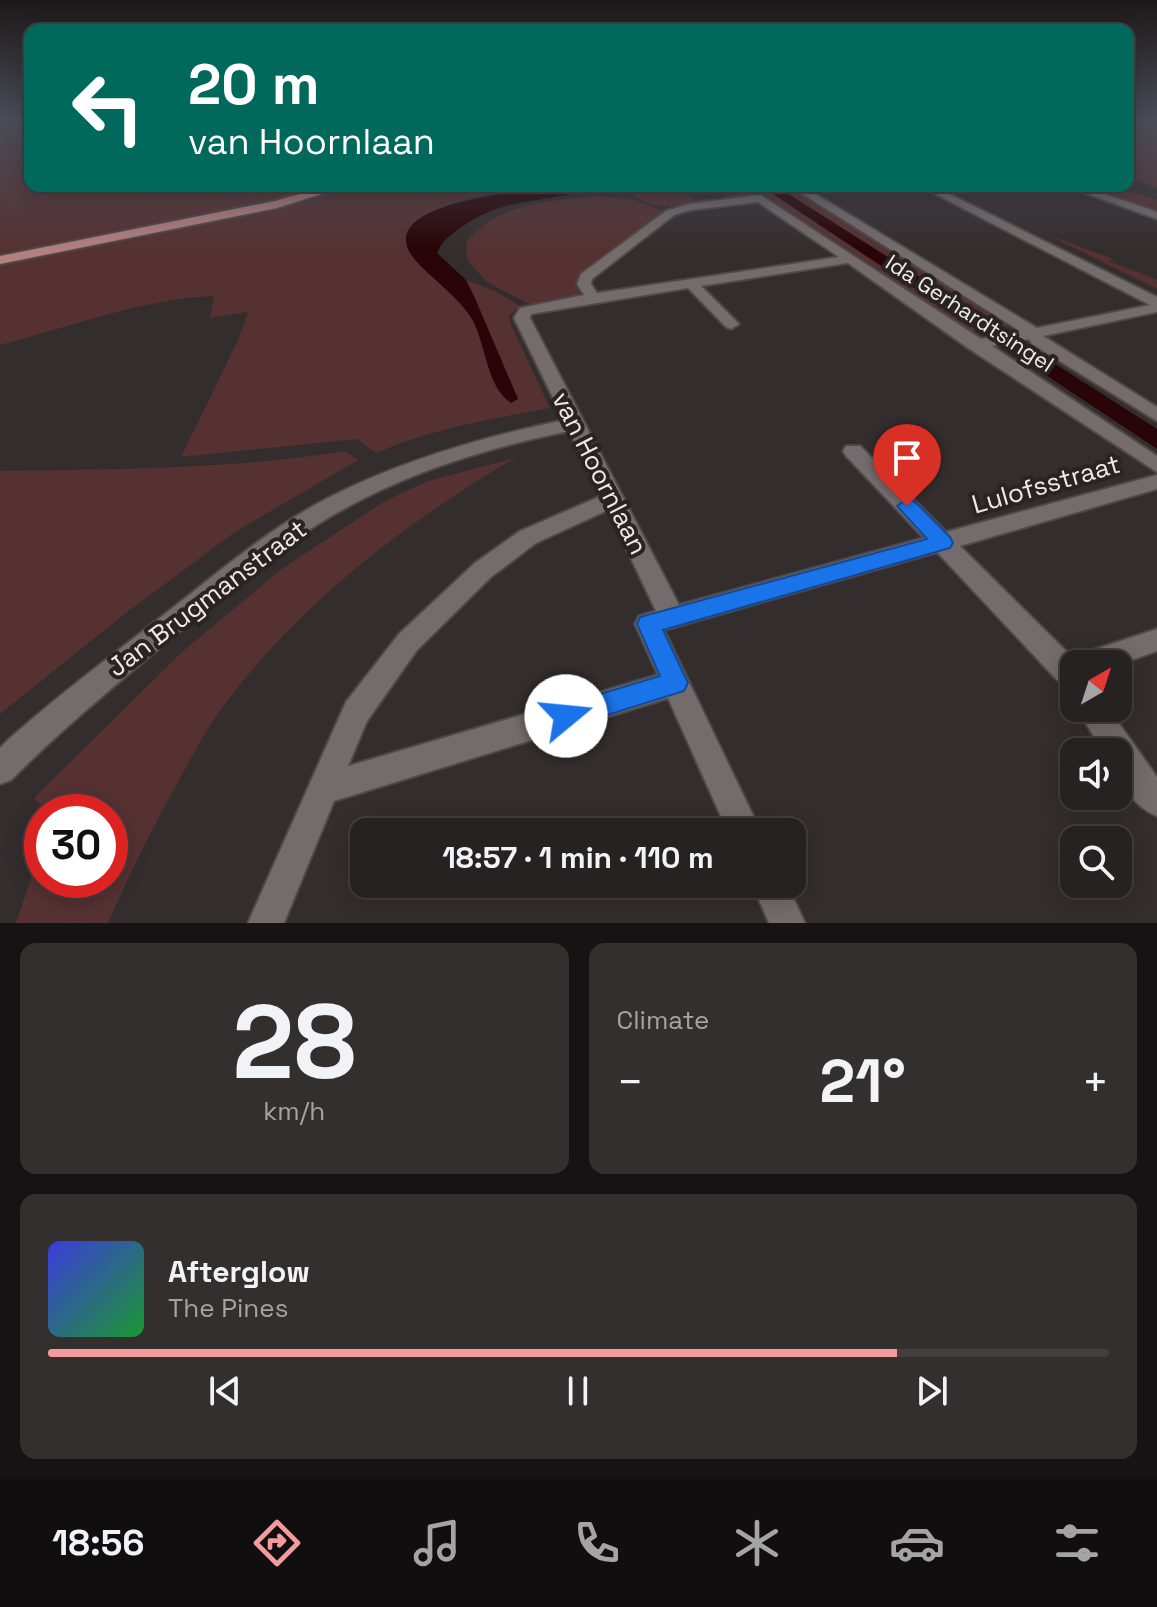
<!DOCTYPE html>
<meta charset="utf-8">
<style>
:root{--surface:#272222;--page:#332f2f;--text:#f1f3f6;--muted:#a4a4a5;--line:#433f40;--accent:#f59b9c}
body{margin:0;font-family:"Space Grotesk",sans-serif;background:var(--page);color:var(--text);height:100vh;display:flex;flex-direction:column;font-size:30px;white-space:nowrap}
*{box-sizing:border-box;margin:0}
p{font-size:26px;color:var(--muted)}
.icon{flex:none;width:44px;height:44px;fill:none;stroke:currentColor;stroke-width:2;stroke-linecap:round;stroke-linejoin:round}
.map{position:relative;height:923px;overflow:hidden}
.sheet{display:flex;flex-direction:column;gap:20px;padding:20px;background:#151313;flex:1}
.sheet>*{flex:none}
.hud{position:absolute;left:24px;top:24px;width:1110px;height:168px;border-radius:16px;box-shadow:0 4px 20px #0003,0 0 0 2px var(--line);background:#00695c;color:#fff;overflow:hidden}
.needle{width:52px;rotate:39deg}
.fabs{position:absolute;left:1060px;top:650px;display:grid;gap:16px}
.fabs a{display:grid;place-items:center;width:72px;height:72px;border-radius:16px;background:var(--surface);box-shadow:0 4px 20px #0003,0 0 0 2px var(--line);font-size:40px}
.speed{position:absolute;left:24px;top:794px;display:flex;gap:16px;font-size:40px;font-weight:700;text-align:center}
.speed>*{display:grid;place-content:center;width:104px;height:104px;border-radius:50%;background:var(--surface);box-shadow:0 4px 20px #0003,0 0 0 2px var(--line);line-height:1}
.speed .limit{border:12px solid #d22;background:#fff;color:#111}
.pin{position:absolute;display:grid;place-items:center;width:68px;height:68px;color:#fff;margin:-82px -34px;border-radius:50% 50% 50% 0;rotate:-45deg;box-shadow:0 0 8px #0007}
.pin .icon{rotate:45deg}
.me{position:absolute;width:88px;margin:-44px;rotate:73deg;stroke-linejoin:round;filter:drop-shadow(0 0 6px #0008)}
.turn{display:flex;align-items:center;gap:28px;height:168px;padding:0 32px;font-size:36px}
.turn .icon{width:104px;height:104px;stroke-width:2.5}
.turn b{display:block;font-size:56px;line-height:68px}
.big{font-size:60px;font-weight:700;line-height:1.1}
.sheet .tile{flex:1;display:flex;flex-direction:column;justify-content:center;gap:12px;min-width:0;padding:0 28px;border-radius:16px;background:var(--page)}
.sheet .dial{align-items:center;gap:0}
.dial b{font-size:104px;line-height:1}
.song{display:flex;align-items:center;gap:24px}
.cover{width:96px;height:96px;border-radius:12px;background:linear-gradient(135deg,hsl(240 70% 55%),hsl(130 70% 35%))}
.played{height:8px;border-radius:4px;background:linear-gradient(90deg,var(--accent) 80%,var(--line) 80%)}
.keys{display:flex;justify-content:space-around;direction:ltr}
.heat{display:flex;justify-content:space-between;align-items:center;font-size:44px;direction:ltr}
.sheet .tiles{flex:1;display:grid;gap:20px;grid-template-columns:1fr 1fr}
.tile:last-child{grid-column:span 2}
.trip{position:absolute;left:350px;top:818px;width:456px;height:80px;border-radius:16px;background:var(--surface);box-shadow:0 4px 20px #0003,0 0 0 2px var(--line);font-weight:700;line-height:80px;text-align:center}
.menu{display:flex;height:128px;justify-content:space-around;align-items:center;background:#100e0e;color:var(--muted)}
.menu .icon{width:56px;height:56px}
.menu .current{color:var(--accent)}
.menu b{font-size:36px;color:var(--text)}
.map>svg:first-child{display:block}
</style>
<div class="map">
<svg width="1157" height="923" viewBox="0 0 1157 923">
<rect width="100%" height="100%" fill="#342d2d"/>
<g fill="#553132">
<path d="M0,121H30V186H562C518,193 423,192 406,241L473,319L491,373L518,399L466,280L495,291L520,306L509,316L511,325L550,408C491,419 431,429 376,453L357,439L181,457L238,340L248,312L210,318L214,296C142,299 70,327 0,345Z"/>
<polygon points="1128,121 1157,121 1157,188 1128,177"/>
<path d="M624,186H739L754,197L730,200L724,195L735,194L732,191L737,190C719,182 700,190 687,193L695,200L707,198L712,202C680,206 648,215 624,186Z"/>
<polygon points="748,186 761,186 979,331 966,333 960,331"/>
<polygon points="776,186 791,186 1011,325 998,327"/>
<polygon points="1079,186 1111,186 1151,198 1157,200 1157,213"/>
<path d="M596,196L632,199L665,212L579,280L580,296L531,305L487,282L467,260L466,242C500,202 547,201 596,196Z"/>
<polygon points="1046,234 1113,259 1109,261 1157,280 1157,289"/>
<path d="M345,451L358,460L235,532L126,613L0,714V471C116,469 230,470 345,451Z"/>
<path d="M515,458C401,525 291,610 214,719C203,735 194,754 184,771C156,821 131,871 108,923H16L42,846V880H110V812H46L34,798L182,652L283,568L385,501L428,481Z"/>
</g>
<g fill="#290408">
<path d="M562,186H597C549,205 510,194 463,226C452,234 442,240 437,253L466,280L474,296L518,399L511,403C484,384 487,341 470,316C456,293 416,268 408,249C387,199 535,191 562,186Z"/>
<polygon points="761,186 776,186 998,327 979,331"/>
<polygon points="1027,346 1157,429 1157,449 1008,350"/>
</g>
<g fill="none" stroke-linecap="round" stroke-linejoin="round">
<g stroke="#4f4848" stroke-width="4">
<g id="minor">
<path d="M790,186H802L1037,328L1150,305L920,186H933L1157,297V312L1043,336L1157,407V421L1032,344L1029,339L992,346L1157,456V472L968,348L848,263L701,286L739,324L731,329L726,327L688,288L531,314L530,318L679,605L924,538L846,456L843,451L846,446H860L946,532L1157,475V489L960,546L1076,661L1078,655L1157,629V651L1118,665L1074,664V681L1067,683L1057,680L937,552L664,630L761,832H728L668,698L334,801L284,923H248L346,702L399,634L475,563L520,531L601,496L569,431C472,451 376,482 294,540C252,569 215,603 175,635C119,682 63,728 11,780L0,784V748L9,739C61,693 116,652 170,610C221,570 270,528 328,498C403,460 483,437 564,420L514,318L520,308L525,307L584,295L577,284L581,274L666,211L689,204L760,195L981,339L1020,331ZM758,202L839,257L597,293L591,284L592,279L674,215L690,210ZM608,510L656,611L639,616L635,624L658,675L348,766L367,721L417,650L491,577L536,543Z"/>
<polygon points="1066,186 1081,186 1157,212 1157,219"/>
<path d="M1077,708H1108L1157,777V816C1130,805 1118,780 1118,752H1103Z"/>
<polygon points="752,884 787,884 805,923 769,923"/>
</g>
</g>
<g stroke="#4f4848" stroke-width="4">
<polygon id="primary" points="328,186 347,186 277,208 0,264 0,256 275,201"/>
</g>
<use href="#minor" fill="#746c6c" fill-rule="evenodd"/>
<use href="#primary" fill="#b37f7f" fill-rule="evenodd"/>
</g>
<linearGradient id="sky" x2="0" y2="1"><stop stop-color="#1d1919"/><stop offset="0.48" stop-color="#4a4c57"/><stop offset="1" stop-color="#4a4c57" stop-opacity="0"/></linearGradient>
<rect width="1157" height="250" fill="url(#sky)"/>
<polygon fill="#1a73e8" stroke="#114b97" stroke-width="2" points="907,499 914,501 950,537 953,543 950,548 663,630 688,683 684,691 566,728 557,725 553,716 557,707 660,676 637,624 640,617 927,539 897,506"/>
<g text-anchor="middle" stroke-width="8" stroke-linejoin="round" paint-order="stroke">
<g font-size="22" fill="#efeaea" stroke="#2a2323">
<text transform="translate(970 313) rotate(33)" y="8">Ida Gerhardtsingel</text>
</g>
<g font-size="26" fill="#efeaea" stroke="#2a2323">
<text transform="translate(600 473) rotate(63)" y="9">van Hoornlaan</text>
<text transform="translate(1046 484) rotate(-16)" y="9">Lulofsstraat</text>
<text transform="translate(207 598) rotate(-37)" y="9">Jan Brugmanstraat</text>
</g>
</g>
</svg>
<div class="fabs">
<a><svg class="needle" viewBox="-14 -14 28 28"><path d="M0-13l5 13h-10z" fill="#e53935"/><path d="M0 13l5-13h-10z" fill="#a4a4a5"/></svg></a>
<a><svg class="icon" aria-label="sound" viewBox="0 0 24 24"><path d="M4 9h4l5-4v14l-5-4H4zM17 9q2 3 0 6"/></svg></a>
<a><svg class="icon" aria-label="search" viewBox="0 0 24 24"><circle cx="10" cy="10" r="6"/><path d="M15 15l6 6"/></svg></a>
</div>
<div class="speed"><div class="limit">30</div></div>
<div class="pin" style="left:907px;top:506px;background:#d93025"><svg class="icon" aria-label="arrive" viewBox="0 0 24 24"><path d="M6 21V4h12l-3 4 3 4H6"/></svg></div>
<svg class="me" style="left:566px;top:716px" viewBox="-20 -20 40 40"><circle r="19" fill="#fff"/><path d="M0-13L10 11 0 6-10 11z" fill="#1a73e8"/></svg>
<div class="trip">18:57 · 1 min · 110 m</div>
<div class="hud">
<div class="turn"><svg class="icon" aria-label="left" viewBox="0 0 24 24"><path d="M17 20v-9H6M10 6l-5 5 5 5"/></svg><div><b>20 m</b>van Hoornlaan</div></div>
</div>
</div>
<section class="sheet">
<div class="tiles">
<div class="tile dial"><b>28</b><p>km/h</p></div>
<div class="tile"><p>Climate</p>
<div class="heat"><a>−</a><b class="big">21°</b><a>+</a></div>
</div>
<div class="tile">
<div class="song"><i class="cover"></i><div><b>Afterglow</b><p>The Pines</p></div></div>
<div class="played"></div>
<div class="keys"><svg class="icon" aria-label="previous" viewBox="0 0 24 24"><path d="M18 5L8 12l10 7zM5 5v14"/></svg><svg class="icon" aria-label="pause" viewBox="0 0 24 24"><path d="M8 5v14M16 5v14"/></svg><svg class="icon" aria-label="next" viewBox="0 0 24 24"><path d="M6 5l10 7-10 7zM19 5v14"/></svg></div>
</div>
</div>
</section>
<nav class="menu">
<b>18:56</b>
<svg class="icon current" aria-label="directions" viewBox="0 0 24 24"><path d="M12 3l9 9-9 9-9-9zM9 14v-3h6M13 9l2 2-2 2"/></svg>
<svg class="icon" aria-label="music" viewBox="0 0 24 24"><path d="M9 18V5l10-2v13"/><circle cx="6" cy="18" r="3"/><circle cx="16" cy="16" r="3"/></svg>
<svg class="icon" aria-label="phone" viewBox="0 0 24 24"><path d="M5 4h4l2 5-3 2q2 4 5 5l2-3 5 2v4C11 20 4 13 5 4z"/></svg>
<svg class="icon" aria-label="climate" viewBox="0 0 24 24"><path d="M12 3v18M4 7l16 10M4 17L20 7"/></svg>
<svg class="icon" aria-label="car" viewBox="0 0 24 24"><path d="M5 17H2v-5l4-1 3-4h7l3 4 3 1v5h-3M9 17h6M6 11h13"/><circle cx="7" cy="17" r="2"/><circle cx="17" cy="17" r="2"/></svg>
<svg class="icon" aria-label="filters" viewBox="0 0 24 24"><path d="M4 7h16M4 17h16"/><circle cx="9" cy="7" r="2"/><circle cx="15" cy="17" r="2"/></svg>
</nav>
